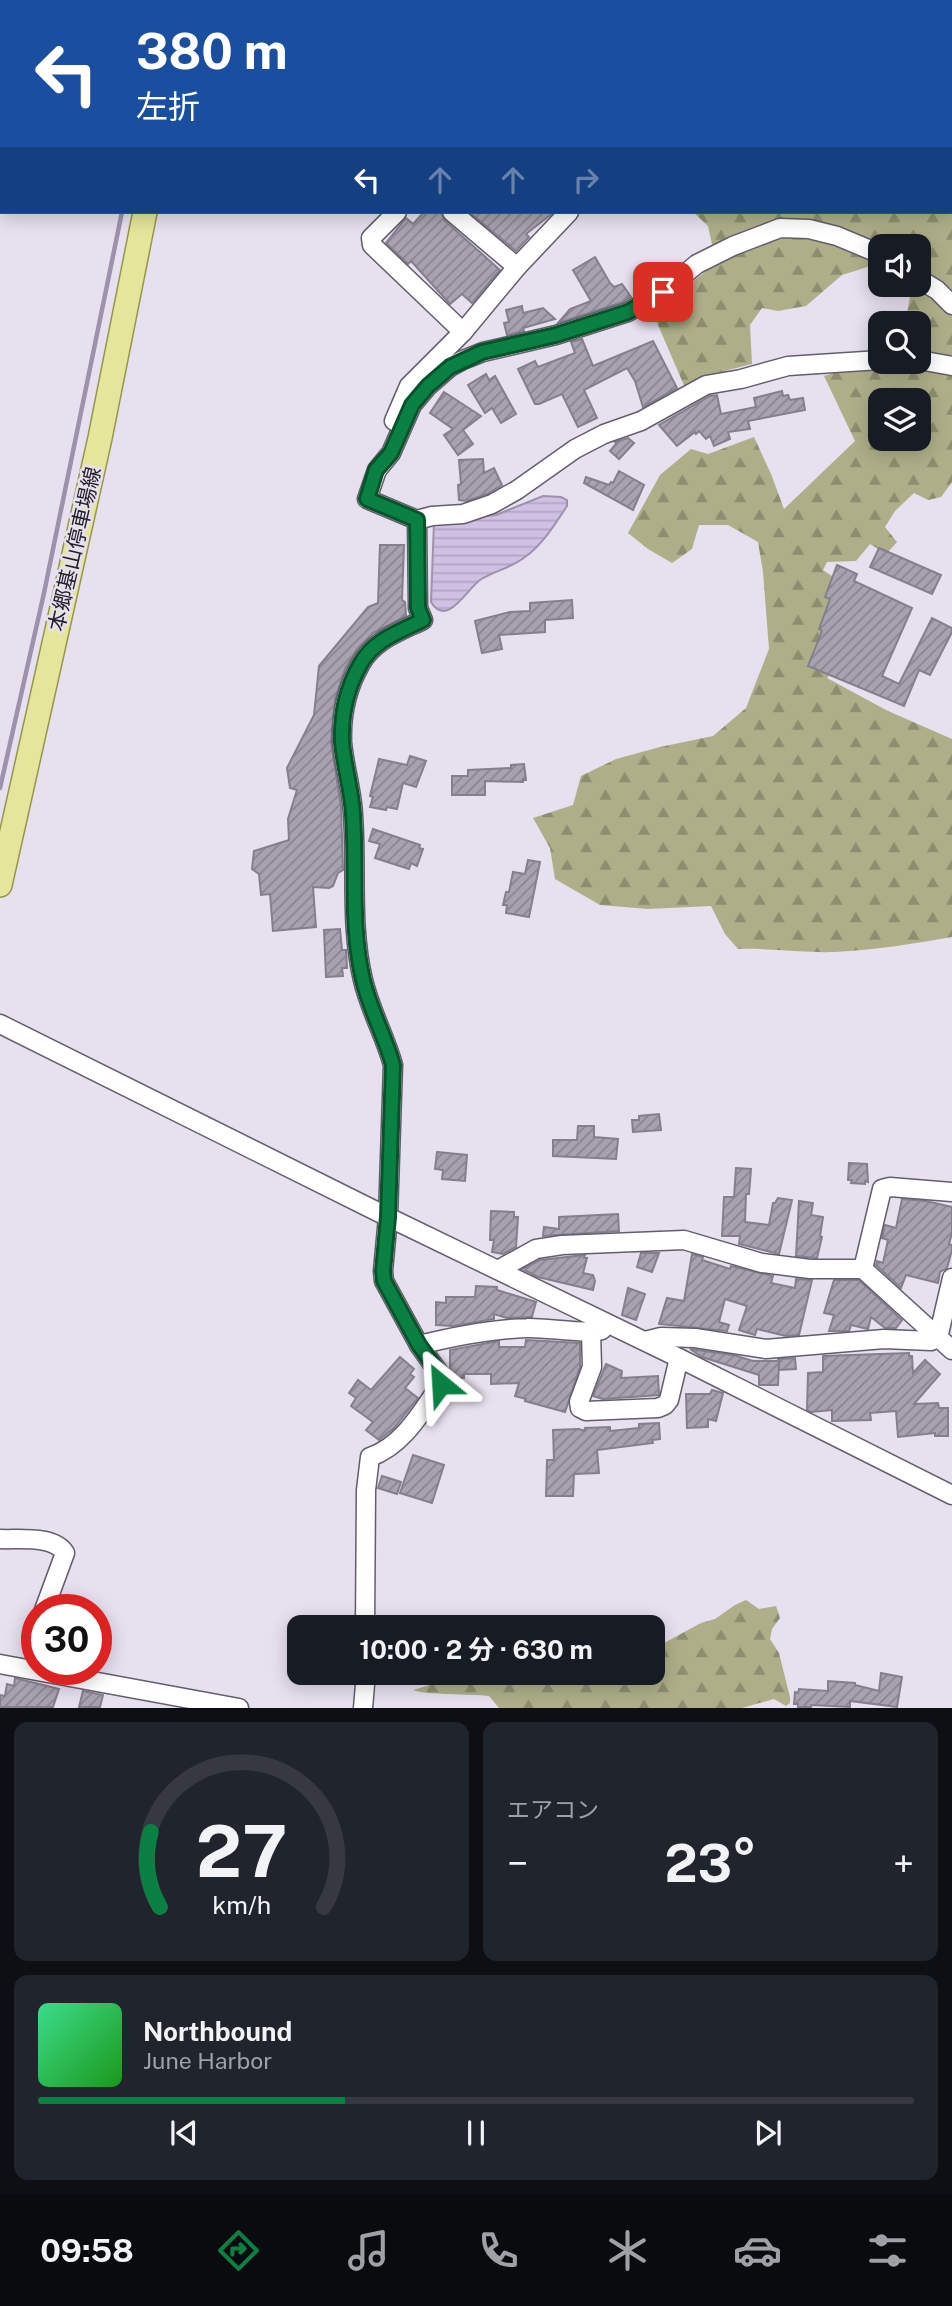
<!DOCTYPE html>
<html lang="ja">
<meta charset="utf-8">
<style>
:root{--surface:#171b24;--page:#20242c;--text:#f1f3f6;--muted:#9ea1a6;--line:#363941;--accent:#0b8043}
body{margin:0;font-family:"Public Sans","Noto Sans JP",sans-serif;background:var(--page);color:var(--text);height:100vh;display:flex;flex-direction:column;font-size:26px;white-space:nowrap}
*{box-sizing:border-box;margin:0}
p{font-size:23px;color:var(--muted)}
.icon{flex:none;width:38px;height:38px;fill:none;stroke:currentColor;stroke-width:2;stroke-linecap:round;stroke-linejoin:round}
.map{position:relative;height:1708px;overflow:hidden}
.side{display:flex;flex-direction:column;gap:14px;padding:14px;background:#0d0f14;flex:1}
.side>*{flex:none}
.guide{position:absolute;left:0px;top:0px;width:952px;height:214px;box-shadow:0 4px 18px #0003;background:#1a4fa0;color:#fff;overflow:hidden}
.buttons{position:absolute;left:868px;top:234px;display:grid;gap:14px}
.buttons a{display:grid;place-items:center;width:63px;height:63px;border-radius:14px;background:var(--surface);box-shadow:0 4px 18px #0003;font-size:35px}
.speed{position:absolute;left:21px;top:1594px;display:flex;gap:14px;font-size:35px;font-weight:700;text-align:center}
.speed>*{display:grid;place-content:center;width:91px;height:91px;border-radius:50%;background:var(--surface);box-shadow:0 4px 18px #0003;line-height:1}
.speed .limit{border:10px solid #d22;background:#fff;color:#111}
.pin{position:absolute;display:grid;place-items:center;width:60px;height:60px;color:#fff;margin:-30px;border-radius:14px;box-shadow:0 4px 10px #0006}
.me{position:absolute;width:77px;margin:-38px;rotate:333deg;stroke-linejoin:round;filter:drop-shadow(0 0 5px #0008)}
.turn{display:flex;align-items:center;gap:24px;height:147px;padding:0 21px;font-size:32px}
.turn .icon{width:91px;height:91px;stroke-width:2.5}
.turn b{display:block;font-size:49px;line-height:60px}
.lanes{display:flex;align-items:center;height:66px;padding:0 21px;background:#0003;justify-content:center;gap:35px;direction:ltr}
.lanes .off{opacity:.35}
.big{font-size:52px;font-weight:700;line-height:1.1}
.side .card{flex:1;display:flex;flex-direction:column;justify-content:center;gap:10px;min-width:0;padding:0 24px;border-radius:14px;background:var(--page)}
.side .dial{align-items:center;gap:0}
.dial svg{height:182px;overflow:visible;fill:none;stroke:var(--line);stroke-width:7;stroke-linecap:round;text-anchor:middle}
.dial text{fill:var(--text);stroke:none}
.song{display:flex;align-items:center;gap:21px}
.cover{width:84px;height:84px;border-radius:10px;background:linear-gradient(135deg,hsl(150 70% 55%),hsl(120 70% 35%))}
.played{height:7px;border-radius:4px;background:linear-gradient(90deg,var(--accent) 35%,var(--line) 35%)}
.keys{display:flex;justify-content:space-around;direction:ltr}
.heat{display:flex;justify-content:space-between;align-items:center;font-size:38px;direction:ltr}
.side .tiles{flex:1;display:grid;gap:14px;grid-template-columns:1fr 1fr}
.card:last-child{grid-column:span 2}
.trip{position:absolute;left:287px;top:1615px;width:378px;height:70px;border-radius:14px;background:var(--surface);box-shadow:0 4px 18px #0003;font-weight:700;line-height:70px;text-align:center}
.tabs{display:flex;height:112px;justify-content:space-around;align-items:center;background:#090b0e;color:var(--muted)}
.tabs .icon{width:49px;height:49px}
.tabs .active{color:var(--accent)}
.tabs b{font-size:32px;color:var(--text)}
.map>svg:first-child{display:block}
</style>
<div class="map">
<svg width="952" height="1708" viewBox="0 0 952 1708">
<defs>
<pattern id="forest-firs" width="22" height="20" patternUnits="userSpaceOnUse" patternTransform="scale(1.75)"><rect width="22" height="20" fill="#aeaf89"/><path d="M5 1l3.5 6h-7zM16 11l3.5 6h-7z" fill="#8d8e70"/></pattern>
<pattern id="water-rules" width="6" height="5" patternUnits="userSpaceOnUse" patternTransform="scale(1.75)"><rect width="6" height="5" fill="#d0c0e4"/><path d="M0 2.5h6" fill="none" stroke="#b2a5c4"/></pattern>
<pattern id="building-hatch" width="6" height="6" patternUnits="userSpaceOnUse" patternTransform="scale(1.75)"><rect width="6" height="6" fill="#a8a2b0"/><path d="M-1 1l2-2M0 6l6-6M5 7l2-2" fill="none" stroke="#89848f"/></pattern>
</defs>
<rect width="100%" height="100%" fill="#e6e0ef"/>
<g fill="url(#forest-firs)" fill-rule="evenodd">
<path d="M950,90L952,91V482L941,497L928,500L914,493L895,511L885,527L897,542L886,554L870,544L856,561L827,562L823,570L835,578L854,645L827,678L888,711L952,739V937C913,944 874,950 835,952C803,953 770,948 738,949L725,934L711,906L648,909L600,905L555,879L550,848L533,818L573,805L581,776L616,759L660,747L713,736L746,708L769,649L763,572L758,542L728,525H699L692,549L672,563L648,549L628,533L660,475L691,449L708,454L754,437L771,474L784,509L855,441L824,376C855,366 886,362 919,362V324H905L912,285H919V247H880V263L842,275L806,306L778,311L762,308L750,325L752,364L728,370L686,390L655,318L686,287L716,263L708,226L693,212H950ZM880,401H919V439H880Z"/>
<path d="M746,1600L759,1609L776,1606L780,1618L772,1629L770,1639L779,1653L790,1697V1703L786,1706L774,1699L742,1708H499L489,1696C473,1694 422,1695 413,1690L433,1684L475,1677L484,1673H542L537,1683L545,1685L562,1673H653V1649L701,1623L715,1619L735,1605Z"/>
</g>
<path fill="url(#water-rules)" stroke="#9d91ac" stroke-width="2" d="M543,496L561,497L567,500V506C556,523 542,545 525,557C511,568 494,571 480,580C466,590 447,628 431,602L434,522L496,515Z"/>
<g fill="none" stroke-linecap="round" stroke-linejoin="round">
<g stroke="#9d91ac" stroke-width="4.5">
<polyline points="705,2 710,0"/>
<polyline points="0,788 44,593 122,212"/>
</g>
</g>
<g fill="url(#building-hatch)" stroke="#847f8c" stroke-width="2">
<polygon points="424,212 441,212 445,221 500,270 472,303 462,294 450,304 411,261 408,264 386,243 406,218 413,224"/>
<polygon points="469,212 554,212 526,234 529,237 516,251"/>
<polygon points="595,257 610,283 614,287 622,284 631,297 623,302 558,323 570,309 591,301 573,270"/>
<polygon points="522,306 523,313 543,308 555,319 523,328 524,331 507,335 504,323 509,322 506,310"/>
<polygon points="582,339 593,366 653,341 677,388 643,407 635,381 627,368 584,390 597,418 578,427 562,394 539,404 535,404 518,369 535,361 538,367 575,353 571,342"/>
<polygon points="486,374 489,380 495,376 516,414 501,423 492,408 485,413 468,385"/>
<polygon points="782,391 783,396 788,395 790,400 803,398 805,410 748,421 750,429 728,432 730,439 714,446 710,436 706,439 699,431 696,434 695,432 677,446 659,425 710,396 717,395 721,414 756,407 754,398"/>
<polygon points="444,392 481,416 463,430 473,444 458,455 444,435 453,429 430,413"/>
<polygon points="628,438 634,443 619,459 610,451 616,444 615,442"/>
<polygon points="483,459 484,473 494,468 502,485 487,494 467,501 459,500 458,485 461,484 459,460"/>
<polygon points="619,471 644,485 633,510 584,483 586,477 609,485 611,482 613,483"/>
<polygon points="380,545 404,545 402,600 405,602 406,616 373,633 357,649 345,669 335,699 331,742 341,807 343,870 338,873 333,886 329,888 313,887 316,927 273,931 270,894 261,895 259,874 252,869 254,851 289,840 288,819 297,790 290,788 287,768 314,715 319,666 368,607 378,603"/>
<polygon points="879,548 941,575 932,594 870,567"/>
<polygon points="837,565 857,574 854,581 912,608 882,676 899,684 932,618 952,628 952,632 930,675 919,670 904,706 808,666 822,631 819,629 830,599 825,597"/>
<polygon points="572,600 573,618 545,620 545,632 499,635 502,649 482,653 475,621 510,612 530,611 530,603"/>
<polygon points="410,756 426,761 416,787 403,783 397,809 387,807 386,810 370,807 373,797 370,796 379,759 407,765"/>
<polygon points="524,764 526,780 523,780 523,782 485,781 485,795 452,795 452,776 468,776 468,770 511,768 511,765"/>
<polygon points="373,829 420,845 419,848 423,849 417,866 411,863 409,869 375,858 380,844 369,841"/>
<polygon points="528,860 540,862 529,917 506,913 507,905 503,905 506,892 509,892 513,872 525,874"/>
<polygon points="340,929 342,950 346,950 347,968 342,968 343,976 326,977 324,930"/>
<polygon points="659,1114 661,1130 633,1132 632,1120 639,1120 639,1116"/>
<polygon points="578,1126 594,1126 594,1137 618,1139 616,1159 553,1156 553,1140 577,1140"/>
<polygon points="437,1152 467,1155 465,1181 442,1179 443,1170 435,1169"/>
<polygon points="849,1163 867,1164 868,1182 865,1181 865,1184 851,1183 852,1180 848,1180"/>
<polygon points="736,1168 751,1169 749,1194 746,1194 745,1222 769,1225 773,1203 775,1203 778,1198 792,1200 779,1254 739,1244 740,1236 722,1236 724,1197 734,1197"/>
<polygon points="902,1199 926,1201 952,1207 952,1233 949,1244 952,1245 952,1250 947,1268 940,1272 938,1283 906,1275 901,1288 876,1265 877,1261 883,1263 888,1240 882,1238 885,1225 896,1228"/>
<polygon points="799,1201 813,1203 811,1215 823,1217 820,1236 822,1237 817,1258 796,1256"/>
<polygon points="491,1211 514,1212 514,1217 518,1217 516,1247 503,1254 492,1252 494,1240 490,1240"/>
<polygon points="618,1214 619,1231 543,1236 544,1227 559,1229 559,1217"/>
<polygon points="641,1253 659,1253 652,1272 637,1267"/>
<polygon points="692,1254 703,1257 702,1260 730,1269 731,1266 773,1276 771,1283 795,1288 796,1279 812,1280 799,1335 786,1336 757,1329 755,1335 739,1330 747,1306 725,1299 719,1322 729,1325 727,1331 659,1324 667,1298 684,1301"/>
<polygon points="585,1255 584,1258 587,1258 583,1273 593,1275 595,1281 593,1290 538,1277 522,1269 540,1260"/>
<polygon points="834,1280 859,1280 902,1320 896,1328 885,1328 871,1317 868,1329 851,1325 849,1331 829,1331 834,1315 824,1313"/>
<polygon points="476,1286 497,1287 497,1290 536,1302 532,1317 507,1318 494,1314 494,1319 453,1326 436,1325 436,1302 446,1303 446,1297 475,1297"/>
<polygon points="628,1288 645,1294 636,1320 622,1315"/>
<polygon points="526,1340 580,1343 580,1367 565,1412 525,1401 526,1399 515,1396 519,1383 491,1384 491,1374 464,1374 464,1378 453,1378 450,1368 450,1350 499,1341 499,1347 525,1347"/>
<polygon points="690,1349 733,1355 753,1361 779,1361 778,1359 795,1358 796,1369 779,1370 779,1362 778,1385 759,1385 759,1375 702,1357"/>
<polygon points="909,1353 909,1356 912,1356 913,1373 925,1360 940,1374 914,1404 938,1403 939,1408 948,1408 948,1436 935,1436 935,1433 898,1437 896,1411 870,1413 871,1420 832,1421 832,1410 811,1412 807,1410 808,1373 823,1372 823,1356"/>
<polygon points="400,1357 414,1369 410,1374 414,1377 405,1388 418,1398 394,1428 379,1440 366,1430 373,1422 351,1406 356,1398 349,1393 358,1380 371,1390"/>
<polygon points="606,1364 622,1371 621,1378 658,1376 659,1395 603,1399 593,1396"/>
<polygon points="712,1390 723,1393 716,1421 708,1419 708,1427 687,1428 686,1394 710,1394"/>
<polygon points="659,1423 660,1439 652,1440 653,1443 597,1450 599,1473 574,1474 573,1496 546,1496 547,1460 554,1460 553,1430 579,1429 584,1431 585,1428 610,1427 610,1431 639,1428 639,1424"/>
<polygon points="413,1455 444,1465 432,1503 400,1493"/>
<polygon points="382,1476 401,1482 397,1494 378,1488"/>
<polygon points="881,1673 902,1677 897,1707 850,1701 850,1707 811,1705 811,1707 798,1707 798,1704 794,1704 795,1692 798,1693 799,1689 828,1691 828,1681 855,1683 855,1685 879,1691"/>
<polygon points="15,1678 59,1689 53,1707 0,1707 0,1695 5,1696 7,1684 14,1686"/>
<polygon points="83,1691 103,1695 100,1707 79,1707"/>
</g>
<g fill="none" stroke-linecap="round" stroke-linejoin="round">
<g stroke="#635e6b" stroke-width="21">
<g id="minor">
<polyline points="763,0 763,2"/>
<polyline points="950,76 952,77"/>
<polyline points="397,212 371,238 372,245 463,332"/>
<polyline points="452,212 517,267"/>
<polyline points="880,254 837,236 809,229 780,228 733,246 697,264 663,292 628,312 556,335 483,352 463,360 450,367 428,386 412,405 391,453 377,470 367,499 417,520 432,516 463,514 492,504 517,490 575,449 604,434 641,421 706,385 741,379 788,366 880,360"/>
<polyline points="919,279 937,290 952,305"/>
<polyline points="919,360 952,366"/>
<polyline points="394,421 409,386 463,332 517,267 569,212"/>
<polyline points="0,1024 388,1217 679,1358 952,1495"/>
<polyline points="863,1269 882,1189 890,1187 952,1192"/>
<polyline points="498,1270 536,1249 562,1245 684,1240 762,1263 810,1269 863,1269 952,1350"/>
<polyline points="591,1332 592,1367 579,1402 580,1408 586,1411 658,1408 665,1405 669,1400 679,1358"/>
<polyline points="645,1341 661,1337 695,1338 766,1349 884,1339 931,1341 938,1338 952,1278"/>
<path d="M419,1345C455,1336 490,1329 527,1328C544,1327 590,1335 602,1330"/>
<path d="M0,1539C19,1540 54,1535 65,1553L44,1610"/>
<path d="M365,1628L366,1490L370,1457C403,1446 422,1411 441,1384L442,1377L419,1345L384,1281L383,1271L388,1217L393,1065C385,1036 370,1010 363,980C350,926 357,870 353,815C352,791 344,766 342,742C341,716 347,688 360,665C373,640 399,632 423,620L418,608L417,520"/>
<polyline points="0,1664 239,1708"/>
<polyline points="363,1708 366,1673"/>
</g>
</g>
<g stroke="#969648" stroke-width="26">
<g id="major">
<polyline points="188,2 188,0"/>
<polyline points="0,885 100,438 145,212"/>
</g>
</g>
<use href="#minor" stroke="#fff" stroke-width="18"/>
<use href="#major" stroke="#e5e59c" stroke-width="23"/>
</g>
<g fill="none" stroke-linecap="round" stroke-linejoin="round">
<g stroke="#07532c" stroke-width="18">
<path id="route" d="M441,1384L442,1377L419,1345L384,1281L383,1271L388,1217L393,1065C385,1036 370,1010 363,980C350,926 357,870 353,815C352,791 344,766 342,742C341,716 347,688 360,665C373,640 399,632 423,620L418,608L417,520L367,499L376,470L391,453L412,405L428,386L450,367L482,352L556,335L628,312L663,292"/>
</g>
<use href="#route" stroke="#0b8043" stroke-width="12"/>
</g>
<g text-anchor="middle" stroke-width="5" stroke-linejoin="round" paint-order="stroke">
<g font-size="21" fill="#252328" stroke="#e6e0ef">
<text transform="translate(75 549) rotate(-77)" y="7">本郷基山停車場線</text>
</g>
</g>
</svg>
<div class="buttons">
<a><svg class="icon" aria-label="sound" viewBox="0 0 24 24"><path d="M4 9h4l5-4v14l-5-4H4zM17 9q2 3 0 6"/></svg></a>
<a><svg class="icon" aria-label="search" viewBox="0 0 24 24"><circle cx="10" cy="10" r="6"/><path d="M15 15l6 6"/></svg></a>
<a><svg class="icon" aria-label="layers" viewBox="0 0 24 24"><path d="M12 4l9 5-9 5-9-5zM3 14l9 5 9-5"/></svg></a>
</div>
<div class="speed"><div class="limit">30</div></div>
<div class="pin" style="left:663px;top:292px;background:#d93025"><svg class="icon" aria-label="arrive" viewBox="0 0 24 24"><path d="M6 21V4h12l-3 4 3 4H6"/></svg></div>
<svg class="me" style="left:441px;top:1384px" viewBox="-20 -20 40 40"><path d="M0-17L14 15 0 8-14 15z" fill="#0b8043" stroke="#fff" stroke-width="4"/></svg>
<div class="trip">10:00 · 2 分 · 630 m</div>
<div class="guide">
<div class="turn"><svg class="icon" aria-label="left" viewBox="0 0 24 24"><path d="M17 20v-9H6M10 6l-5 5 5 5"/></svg><div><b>380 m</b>左折</div></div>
<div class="lanes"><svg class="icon" aria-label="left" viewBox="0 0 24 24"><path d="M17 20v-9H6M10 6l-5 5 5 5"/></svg><svg class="icon off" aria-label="ahead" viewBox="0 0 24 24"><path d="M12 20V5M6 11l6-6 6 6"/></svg><svg class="icon off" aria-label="ahead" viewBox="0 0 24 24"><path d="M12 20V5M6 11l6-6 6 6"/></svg><svg class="icon off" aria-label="right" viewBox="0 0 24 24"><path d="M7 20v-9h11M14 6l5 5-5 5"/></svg></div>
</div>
</div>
<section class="side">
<div class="tiles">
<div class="card dial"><svg viewBox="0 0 100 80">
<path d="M14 69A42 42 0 1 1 86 69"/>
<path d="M14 69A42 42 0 0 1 10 36" stroke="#0b8043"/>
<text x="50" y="56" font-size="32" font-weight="700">27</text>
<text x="50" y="72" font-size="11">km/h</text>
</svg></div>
<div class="card"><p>エアコン</p>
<div class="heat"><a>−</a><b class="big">23°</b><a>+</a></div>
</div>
<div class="card">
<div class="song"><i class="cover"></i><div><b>Northbound</b><p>June Harbor</p></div></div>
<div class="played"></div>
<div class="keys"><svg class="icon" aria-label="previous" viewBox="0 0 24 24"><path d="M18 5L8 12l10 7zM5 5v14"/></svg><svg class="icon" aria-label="pause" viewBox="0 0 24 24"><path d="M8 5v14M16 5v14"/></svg><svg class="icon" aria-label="next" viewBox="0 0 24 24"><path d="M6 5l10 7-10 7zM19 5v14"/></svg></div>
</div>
</div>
</section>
<nav class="tabs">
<b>09:58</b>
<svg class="icon active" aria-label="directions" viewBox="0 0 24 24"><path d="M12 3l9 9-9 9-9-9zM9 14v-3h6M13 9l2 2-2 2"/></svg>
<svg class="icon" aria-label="music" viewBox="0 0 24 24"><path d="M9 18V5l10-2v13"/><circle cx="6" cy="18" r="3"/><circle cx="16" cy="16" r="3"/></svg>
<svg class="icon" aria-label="phone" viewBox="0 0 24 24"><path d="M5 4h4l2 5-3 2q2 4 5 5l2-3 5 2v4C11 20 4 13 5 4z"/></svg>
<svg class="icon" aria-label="climate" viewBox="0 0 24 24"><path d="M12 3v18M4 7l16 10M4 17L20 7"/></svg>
<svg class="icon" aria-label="car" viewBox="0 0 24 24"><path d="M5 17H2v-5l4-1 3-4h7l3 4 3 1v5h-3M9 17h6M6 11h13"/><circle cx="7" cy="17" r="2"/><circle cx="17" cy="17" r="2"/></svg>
<svg class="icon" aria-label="filters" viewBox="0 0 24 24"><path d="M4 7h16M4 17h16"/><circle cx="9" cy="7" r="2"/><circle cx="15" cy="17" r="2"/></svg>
</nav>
